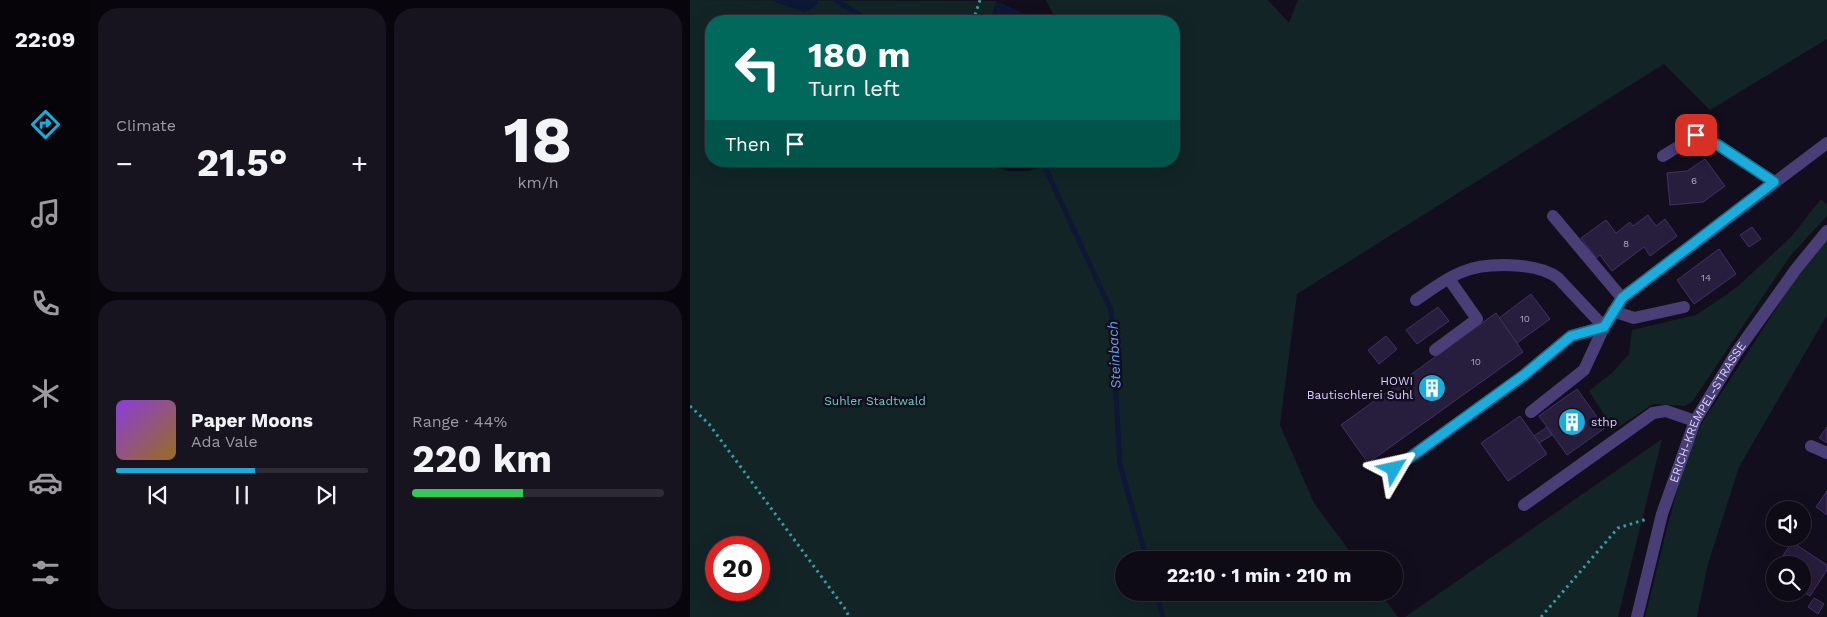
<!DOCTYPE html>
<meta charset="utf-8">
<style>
:root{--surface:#0e0a16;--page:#17131f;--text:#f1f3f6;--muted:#9b9aa1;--line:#2e2b35;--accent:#1bacdb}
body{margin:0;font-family:"Work Sans",sans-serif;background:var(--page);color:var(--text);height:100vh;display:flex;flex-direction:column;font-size:19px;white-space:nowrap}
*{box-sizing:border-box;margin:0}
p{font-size:16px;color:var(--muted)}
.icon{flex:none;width:28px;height:28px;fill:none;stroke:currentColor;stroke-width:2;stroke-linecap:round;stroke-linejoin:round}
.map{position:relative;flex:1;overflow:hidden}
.drawer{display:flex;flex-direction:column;gap:8px;padding:8px;background:#08060c;width:600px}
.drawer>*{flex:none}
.guide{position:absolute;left:15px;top:15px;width:475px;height:152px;border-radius:20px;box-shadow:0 5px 20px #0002,0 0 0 1px var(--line);background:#00695c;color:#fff;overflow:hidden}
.fabs{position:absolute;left:1076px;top:501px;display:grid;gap:10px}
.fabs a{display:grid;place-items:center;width:45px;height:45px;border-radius:50%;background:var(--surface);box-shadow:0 5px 20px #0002,0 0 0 1px var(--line);font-size:25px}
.speed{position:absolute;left:15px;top:536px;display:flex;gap:10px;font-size:25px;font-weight:700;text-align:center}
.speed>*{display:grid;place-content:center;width:65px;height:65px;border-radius:50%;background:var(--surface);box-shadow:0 5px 20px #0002,0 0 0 1px var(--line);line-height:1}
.speed .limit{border:8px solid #d22;background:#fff;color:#111}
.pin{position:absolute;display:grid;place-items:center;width:42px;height:42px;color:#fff;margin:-21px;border-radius:10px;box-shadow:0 2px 8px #0006}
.me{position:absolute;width:55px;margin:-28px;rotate:54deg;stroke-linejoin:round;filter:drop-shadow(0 0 4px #0008)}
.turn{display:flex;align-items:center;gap:18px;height:105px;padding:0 20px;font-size:22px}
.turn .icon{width:65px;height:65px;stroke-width:2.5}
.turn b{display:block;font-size:35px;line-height:42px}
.then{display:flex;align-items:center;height:48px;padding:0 20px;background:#0003;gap:10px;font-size:19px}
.big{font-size:38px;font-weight:700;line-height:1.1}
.drawer .widget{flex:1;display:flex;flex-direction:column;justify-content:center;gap:8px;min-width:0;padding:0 18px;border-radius:20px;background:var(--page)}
.drawer .dial{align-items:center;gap:0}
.dial b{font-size:65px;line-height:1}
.song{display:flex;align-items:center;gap:15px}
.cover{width:60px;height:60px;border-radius:8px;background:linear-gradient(135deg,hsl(270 70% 55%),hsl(40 70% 35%))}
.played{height:5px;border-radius:2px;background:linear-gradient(90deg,var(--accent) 55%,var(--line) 55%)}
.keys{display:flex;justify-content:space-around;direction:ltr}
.heat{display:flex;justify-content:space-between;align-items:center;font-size:28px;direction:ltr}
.charge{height:8px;border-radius:4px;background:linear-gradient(90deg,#34c759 44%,var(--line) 0)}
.drawer .tiles{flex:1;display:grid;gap:8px;grid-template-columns:repeat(2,1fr)}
.trip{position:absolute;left:425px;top:551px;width:288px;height:50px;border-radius:25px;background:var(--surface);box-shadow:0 5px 20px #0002,0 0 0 1px var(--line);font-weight:700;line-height:50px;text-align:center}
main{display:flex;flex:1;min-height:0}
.tab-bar{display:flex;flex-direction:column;width:90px;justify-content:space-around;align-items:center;background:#060409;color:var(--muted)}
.tab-bar .icon{width:35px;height:35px}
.tab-bar .current{color:var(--accent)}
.tab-bar b{font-size:22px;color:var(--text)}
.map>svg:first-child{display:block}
</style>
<main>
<nav class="tab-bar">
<b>22:09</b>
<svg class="icon current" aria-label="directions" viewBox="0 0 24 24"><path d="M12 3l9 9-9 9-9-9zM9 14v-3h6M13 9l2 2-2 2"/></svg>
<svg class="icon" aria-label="music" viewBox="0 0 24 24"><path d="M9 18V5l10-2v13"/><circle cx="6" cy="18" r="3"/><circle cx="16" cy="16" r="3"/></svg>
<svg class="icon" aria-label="phone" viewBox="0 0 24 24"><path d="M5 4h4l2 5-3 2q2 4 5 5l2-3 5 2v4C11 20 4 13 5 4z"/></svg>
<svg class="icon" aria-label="climate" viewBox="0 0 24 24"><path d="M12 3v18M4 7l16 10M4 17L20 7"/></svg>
<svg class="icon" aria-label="car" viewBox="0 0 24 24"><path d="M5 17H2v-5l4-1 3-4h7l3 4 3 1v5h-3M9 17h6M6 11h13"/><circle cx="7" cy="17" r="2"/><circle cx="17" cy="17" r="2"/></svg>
<svg class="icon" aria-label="filters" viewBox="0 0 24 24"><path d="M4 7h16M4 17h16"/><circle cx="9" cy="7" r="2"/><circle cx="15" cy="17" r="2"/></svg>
</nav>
<section class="drawer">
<div class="tiles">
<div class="widget"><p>Climate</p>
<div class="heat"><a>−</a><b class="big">21.5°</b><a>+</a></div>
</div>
<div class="widget dial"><b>18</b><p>km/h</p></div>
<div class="widget">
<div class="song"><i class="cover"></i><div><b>Paper Moons</b><p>Ada Vale</p></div></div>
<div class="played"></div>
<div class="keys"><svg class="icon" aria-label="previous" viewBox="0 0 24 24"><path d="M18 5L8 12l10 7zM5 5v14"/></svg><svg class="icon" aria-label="pause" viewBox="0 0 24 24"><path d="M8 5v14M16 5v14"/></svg><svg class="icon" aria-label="next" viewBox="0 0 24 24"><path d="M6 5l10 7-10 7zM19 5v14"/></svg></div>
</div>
<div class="widget"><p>Range · 44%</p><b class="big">220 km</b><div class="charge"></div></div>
</div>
</section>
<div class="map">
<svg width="1137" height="617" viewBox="0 0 1137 617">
<rect width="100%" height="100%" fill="#130e1d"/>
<g fill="#122426" fill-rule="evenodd">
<path d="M0,0L307,1L300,21H21V161H288V164L320,171H339L369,161H484V21H374L363,14L356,0H578L599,23L608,0H1137V39L1020,110L974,64L607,294L590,425L624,503L666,560H434V592L690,593L708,617H0ZM26,548H69V590H26Z"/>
<polygon points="1131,199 1137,205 1137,216 1100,256 1002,402 995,406 963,404 924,430 899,391 922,373 939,354 942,330 1006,315 1046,288 1101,237"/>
<polygon points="1137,240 1137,315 1049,467 1018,564 1007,617 955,617 977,528 995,461 1013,421 1121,255"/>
<polygon points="972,439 928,617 715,617"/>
</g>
<g fill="#0e1736">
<polygon points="80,0 129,0 125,7 115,12"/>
<polygon points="307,1 350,21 300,21"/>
</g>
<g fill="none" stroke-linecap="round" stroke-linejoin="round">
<g stroke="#0e1736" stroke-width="5">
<polyline points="146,0 179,21"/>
<polyline points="352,161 421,310 430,465 457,560"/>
<polyline points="466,592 473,617"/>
</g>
</g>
<g fill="#271d3c" stroke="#433165">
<polygon points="1015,159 1035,186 1013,202 980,205 977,173 997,171"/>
<polygon points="958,215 966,226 975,219 987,236 960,256 954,247 922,271 910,255 906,258 891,238 916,220 926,233 940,222 943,226"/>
<polygon points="1062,227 1071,239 1059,247 1050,235"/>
<polygon points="1029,249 1046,274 1004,304 987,280"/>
<polygon points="841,294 860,319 827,343 809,318"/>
<polygon points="748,307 759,321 727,344 716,330"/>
<polygon points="806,313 833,352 678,463 651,425"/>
<polygon points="696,336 707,349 689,364 678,350"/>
<polygon points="887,389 915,428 877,455 849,416"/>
<polygon points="830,416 857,454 818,481 791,443"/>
<polygon points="857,427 862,435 849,443 844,436"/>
<polygon points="1137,427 1137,443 1129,438"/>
<polygon points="1137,491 1137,515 1126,507"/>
<polygon points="1102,542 1137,565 1137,570 1120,596 1112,591 1112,565 1087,565"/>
<polygon points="1124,598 1134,604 1128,614 1118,607"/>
</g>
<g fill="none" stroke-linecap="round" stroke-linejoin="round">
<g stroke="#3b9aa2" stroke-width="3" stroke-dasharray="2.5 4" stroke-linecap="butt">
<polyline points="283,21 290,0"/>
<polyline points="0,406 19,424 156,610 159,617"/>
<polyline points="851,617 928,528 957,519"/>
</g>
<g stroke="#493f76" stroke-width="12">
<polyline points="973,156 1007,135 1028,145 1084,182"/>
<polyline points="863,216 932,298"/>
<path d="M726,300C741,290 756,278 772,272C796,262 847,262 868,278L914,327L894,370L841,412"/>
<polyline points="923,311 944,318 994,307"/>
<polyline points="745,350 787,319 759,279"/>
<polyline points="1121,446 1137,453"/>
<polyline points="704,469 834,375 881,336 914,327 932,298 1137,143"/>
<polyline points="834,505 963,413 976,411 1005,421"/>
<path id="s1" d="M947,617L972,514L1005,421L1046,353L1106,269L1137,231"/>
</g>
</g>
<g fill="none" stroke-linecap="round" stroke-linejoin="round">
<g stroke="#12708e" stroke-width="12">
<polyline id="route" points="704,469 834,375 881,336 914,327 932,298 1084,182 1028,145 1006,135"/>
</g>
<use href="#route" stroke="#1bacdb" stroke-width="9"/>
</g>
<defs>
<g id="building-disc" transform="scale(1.4375)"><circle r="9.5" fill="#1bacdb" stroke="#130e1d"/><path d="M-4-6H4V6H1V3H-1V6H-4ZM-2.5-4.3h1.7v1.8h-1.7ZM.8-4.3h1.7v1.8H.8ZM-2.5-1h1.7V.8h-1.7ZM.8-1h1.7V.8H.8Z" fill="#fff"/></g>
</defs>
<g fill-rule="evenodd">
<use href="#building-disc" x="742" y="388"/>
<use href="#building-disc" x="882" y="422"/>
</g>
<g text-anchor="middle" stroke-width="5" stroke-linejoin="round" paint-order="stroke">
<g font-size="10" fill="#ada3ca">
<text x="1004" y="184">6</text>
<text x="936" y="247">8</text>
<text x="1016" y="281">14</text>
<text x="835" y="322">10</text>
<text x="786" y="365">10</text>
</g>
<g font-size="12" fill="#dad0f9" stroke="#130e1d" text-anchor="end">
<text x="723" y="385">HOWI<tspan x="723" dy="14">Bautischlerei Suhl</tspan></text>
<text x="901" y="426" text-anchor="start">sthp</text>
</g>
<g font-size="12" fill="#65d0c4" stroke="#130e1d">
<text x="185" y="405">Suhler Stadtwald</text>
</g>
<g font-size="12" fill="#dad0f9" stroke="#130e1d">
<text dy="4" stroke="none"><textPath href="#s1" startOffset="218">ERICH-KREMPEL-STRASSE</textPath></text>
</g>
<g font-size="14" font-style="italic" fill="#6a9eed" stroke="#130e1d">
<text transform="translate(424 355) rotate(-93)" y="5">Steinbach</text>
</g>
</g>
</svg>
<div class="fabs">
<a><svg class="icon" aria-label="sound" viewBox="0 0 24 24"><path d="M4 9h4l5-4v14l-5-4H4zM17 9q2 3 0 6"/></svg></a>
<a><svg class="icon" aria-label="search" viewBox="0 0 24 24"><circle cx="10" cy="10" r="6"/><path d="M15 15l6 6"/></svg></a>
</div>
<div class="speed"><div class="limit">20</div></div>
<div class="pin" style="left:1006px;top:135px;background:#d93025"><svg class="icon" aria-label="arrive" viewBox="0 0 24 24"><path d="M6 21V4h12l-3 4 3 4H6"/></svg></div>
<svg class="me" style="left:704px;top:469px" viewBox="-20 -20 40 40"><path d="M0-17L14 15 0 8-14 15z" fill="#1bacdb" stroke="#fff" stroke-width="4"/></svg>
<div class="trip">22:10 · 1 min · 210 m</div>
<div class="guide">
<div class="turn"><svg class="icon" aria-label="left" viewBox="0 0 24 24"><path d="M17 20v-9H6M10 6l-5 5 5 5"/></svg><div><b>180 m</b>Turn left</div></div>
<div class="then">Then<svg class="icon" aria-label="arrive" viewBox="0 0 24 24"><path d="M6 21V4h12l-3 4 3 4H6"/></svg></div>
</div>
</div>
</main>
